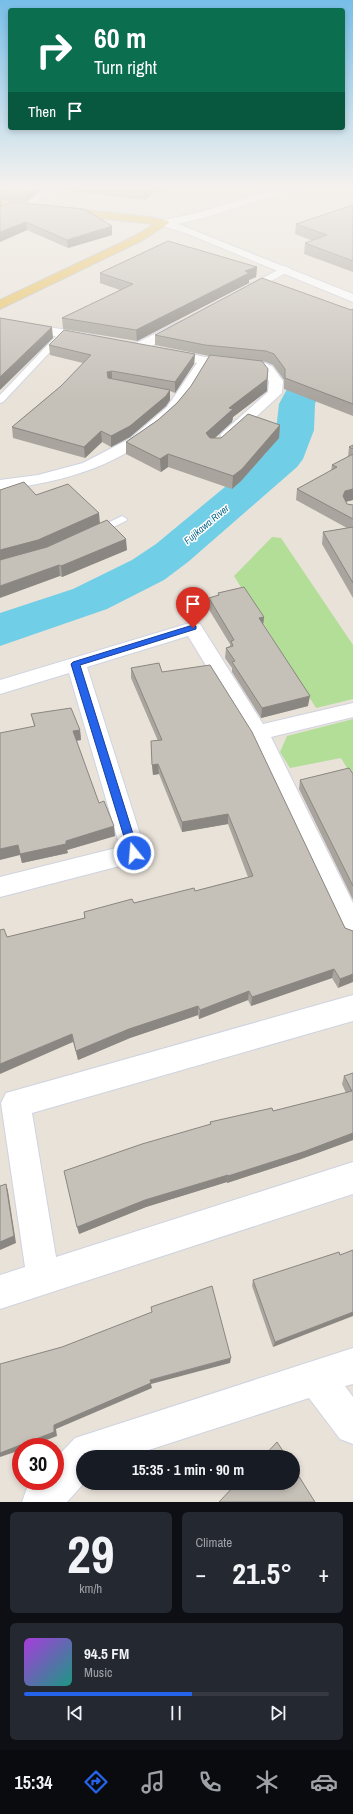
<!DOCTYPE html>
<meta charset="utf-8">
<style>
:root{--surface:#171b24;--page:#242831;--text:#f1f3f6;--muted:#9ea1a6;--line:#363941;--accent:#2563eb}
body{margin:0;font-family:"Archivo Narrow",sans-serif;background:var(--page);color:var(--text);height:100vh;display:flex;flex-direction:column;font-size:15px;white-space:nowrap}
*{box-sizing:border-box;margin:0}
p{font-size:13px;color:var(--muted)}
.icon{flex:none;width:22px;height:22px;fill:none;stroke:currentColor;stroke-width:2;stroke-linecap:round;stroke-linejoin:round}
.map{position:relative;height:1502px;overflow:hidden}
.panel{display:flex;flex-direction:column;gap:10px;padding:10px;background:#0d0f14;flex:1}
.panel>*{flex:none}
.top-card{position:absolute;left:8px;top:8px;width:337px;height:122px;border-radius:4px;box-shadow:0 2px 6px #0003;background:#0b6e4f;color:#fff;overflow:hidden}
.speed{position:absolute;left:12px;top:1438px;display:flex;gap:8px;font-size:20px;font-weight:700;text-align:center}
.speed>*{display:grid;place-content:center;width:52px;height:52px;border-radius:50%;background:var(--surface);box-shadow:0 2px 6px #0003;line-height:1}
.speed .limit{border:6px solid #d22;background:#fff;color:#111}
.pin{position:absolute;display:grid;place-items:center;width:34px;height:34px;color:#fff;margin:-41px -17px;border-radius:50% 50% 50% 0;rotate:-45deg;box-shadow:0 0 4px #0007}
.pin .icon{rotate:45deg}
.me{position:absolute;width:44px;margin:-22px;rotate:343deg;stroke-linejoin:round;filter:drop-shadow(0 0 3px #0008)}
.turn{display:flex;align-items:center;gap:14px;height:84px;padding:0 20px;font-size:18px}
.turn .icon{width:52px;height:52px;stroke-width:2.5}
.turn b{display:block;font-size:28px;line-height:34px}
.then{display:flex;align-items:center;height:38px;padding:0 20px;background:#0003;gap:8px;font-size:15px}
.big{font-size:30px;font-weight:700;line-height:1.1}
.panel .card{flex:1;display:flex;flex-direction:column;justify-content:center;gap:6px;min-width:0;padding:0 14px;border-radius:6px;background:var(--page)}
.panel .dial{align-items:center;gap:0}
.dial b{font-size:52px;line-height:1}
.song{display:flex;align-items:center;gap:12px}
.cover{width:48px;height:48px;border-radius:6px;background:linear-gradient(135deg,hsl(280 70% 55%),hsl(170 70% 35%))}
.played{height:4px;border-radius:2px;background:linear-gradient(90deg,var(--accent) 55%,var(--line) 55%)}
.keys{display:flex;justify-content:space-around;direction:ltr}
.heat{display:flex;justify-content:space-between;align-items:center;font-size:22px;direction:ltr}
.panel .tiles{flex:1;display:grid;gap:10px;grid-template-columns:1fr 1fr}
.card:last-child{grid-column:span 2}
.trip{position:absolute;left:76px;top:1450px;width:224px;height:40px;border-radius:20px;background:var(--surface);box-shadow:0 2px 6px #0003;font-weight:700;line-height:40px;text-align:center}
.menu{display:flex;height:64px;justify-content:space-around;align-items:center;background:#090b0e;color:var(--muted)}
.menu .icon{width:28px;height:28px}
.menu .on{color:var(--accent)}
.menu b{font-size:18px;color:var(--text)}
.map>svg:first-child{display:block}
</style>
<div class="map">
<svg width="353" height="1502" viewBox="0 0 353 1502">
<rect width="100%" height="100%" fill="#e9e2d9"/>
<g fill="#b3de98">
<polygon points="272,537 281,538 353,645 353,699 316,708 234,576"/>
<polygon points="353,719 353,778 341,758 290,768 280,752 287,736"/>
</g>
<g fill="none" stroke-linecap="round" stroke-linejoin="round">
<polygon fill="#71cee7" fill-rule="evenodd" points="353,348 353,371 321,388 315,404 314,430 303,459 297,467 188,562 164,580 107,609 0,646 0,613 73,589 132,560 156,544 266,453 276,430 279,404 294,376 341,351"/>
<g stroke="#cfd3e0" stroke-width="2">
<g id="service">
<polygon points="56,188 65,188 43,195 29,207 24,206 39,193"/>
<polygon points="59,333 65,333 66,335 3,402 0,403 0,395"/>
<polygon points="122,516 127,519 126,521 98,534 90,534 89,532"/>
</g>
</g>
<g stroke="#cfd3e0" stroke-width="2">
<g id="minor">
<polygon points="285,266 291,269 289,271 245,296 237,296 235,293"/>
<polygon points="0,319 91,334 98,338 91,342 0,327"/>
<polygon points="181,321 186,322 187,325 186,328 144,350 134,350 132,347 134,344"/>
<path d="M166,349L205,357L265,363L272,366L283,381L282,393L233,438H223L220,435L223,432L268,392L269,381L262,372L257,370L209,365C199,381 189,401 176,414C127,465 68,481 0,490V480L38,475L83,463L131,438L167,407L197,363L161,356L159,353L161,350Z"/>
<polygon points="193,622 200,624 263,724 353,703 353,717 271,737 353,903 353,940 344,937 252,741 188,636 87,667 146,853 143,860 0,897 0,877 120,847 69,673 0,694 0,680"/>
<polygon points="353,995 353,1021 32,1113 56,1257 353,1162 353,1194 0,1309 0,1275 25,1267 1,1103 6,1093"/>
<polygon points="353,1348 353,1384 345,1386 353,1397 353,1444 340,1439 309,1398 127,1457 83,1457 84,1483 67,1502 22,1502 27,1488 35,1481 55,1481 55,1459 75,1438"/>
</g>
</g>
<g stroke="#cfd3e0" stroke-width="2">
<polygon id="tertiary" points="279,188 293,188 291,190 203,218 178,224 353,294 353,302 188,234 160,225 159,223 160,221 197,213"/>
</g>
<g stroke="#c3c3c3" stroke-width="2">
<polygon id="primary" points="0,201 149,217 168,221 169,223 143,240 0,309 0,300 135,236 154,224 0,207"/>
</g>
<use href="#service" fill="#fff" fill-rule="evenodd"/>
<use href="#minor" fill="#fff" fill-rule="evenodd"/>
<use href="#tertiary" fill="#fff" fill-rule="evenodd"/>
<use href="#primary" fill="#e8c160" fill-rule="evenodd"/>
</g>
<g fill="#a9a59e">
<polygon points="0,188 39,188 40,191 26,202 0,200"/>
<polygon points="63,188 169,188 163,192 155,191 145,200 63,190"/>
<polygon points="1,200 1,207 112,235 68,248 27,230 0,242"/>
<polygon points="353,205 353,272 304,254 305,243 313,241 295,234 296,224"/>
<polygon points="257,267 256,277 249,280 249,283 137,341 63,329 62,318 120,290 100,283 100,273"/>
<polygon points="353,309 353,416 284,389 284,380 273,365 266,362 261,361 267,391 233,417 232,422 215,438 221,438 280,425 279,438 241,481 232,489 168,467 161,472 126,454 126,442 158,420 177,403 191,386 209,356 155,345 155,335 351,310"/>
<polygon points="49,345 195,354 194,364 175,393 170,391 170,400 166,406 130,437 111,447 102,442 85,458 13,438 12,427 61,386 83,363 50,355"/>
<polygon points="353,445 353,500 346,502 347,504 353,505 353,598 322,544 323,532 347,528 296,500 297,489 331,471 332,465 348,457 349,447"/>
<polygon points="36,495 100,523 127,550 62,577 60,576"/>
<polygon points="218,593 264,617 263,624 308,706 261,718 232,672 232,668 225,658 226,648 230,646 230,644 208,608 209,598 218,596"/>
<polygon points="131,668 162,672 345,928 353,931 338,988 332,978 251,1006 248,1000 199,1019 198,1015 130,1038 78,1060 73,1042 7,937 84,918 84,912 195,891 248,877 228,824 182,832 159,774 153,775 151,741 158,741 131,678"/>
<polygon points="31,714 80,730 81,740 76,741 99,803 115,836 67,850 68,853 22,863 20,855 34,726"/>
<polygon points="353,774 353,900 299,789 300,780"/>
<polygon points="353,1073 353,1140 301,1159 227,1183 227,1182 146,1207 79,1234 210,1124 210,1122 273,1111 346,1093 342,1084 344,1076"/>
<polygon points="340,1255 273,1347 252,1286 253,1280"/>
</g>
<g fill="#8a8681">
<polygon points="33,188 39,188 40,191 26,202 25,194"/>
<polygon points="150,188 155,188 155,191 145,200 145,192"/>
<polygon points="163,188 169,188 163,192"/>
<polygon points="1,200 2,209 0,210 0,201"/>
<polygon points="26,222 27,230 0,242 0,232"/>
<polygon points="112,226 112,235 68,248 67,240"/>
<polygon points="257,267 256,277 249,280 249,283 137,341 136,330 245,271"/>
<polygon points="52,327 53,338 0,390 0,377"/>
<polygon points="195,354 194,364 175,393 175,382"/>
<polygon points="268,369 267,391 233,417 232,422 206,446 206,433 229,408"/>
<polygon points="112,371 112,381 108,382 107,372"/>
<polygon points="170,390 170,400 166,406 130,437 111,447 111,436"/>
<polygon points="280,425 279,438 241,481 232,489 233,476"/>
<polygon points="101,431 102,442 85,458 84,447"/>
<polygon points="168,454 168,467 161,472 160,459"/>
<polygon points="353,489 353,500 344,502 343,496 345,491"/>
<polygon points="99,513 100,524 40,551 0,561 0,550"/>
<polygon points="126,539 127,550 62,577 61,566"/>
<polygon points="59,565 60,576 0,598 0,586"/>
<polygon points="264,617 263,626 259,618"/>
<polygon points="310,696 308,706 261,718 262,708"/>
<polygon points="80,730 81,740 74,741 73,731"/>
<polygon points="158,764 159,774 153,775 152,765"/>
<polygon points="228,814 228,824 182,832 182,822"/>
<polygon points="114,826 115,836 67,850 68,853 22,863 20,855 0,860 0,849 18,845 66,841"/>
<polygon points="334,969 332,978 251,1006 252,997"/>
<polygon points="353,974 353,982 338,988 340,979"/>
<polygon points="249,991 248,1000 199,1019 200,1010"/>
<polygon points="198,1006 198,1015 130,1038 78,1060 76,1051 129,1029"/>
<polygon points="72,1034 73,1042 0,1074 0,1064"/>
<polygon points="353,1133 353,1140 301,1159 227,1183 228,1176"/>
<polygon points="228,1175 227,1182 146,1207 79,1234 77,1227 145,1200"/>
<polygon points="6,1184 8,1191 16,1243 0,1250 0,1242"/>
<polygon points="353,1312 353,1316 273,1347 275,1342"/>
<polygon points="231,1358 230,1363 151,1384 152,1388 56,1429 57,1436 28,1447 21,1447 21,1450 0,1457 0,1453 54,1425 150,1380"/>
</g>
<g fill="#c5c0b8" stroke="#8a8681">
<polygon points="0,188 33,188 25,194 0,191"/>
<polygon points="112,188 150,188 145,192"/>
<polygon points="12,202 84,209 112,226 67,240 26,222 0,232 0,207"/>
<polygon points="353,205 353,261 305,243 327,235 296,224"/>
<polygon points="168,241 257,267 245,271 249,273 136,330 62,318 133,284 100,273"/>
<polygon points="262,278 351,310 353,309 353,404 285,378 285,369 274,354 266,351 205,345 155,335"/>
<polygon points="0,318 52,327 0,377"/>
<polygon points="64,330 195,354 175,382 112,371 107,372 108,378 170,390 166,396 130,426 111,436 101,431 84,447 12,427 61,386 91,355 49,345"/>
<polygon points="210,355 262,361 268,369 267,379 229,408 233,409 206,433 210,438 221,438 248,414 280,425 242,469 233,476 168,454 160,459 126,442 158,420 177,403 191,386"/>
<polygon points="353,445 353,449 349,447"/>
<polygon points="353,454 353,489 345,491 343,496 347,504 353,505 353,519 297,489 337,467 332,465"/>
<polygon points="24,482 36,495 68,484 99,513 38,540 0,550 0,490"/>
<polygon points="107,520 126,539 61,566 59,565 0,586 0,560 47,547"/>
<polygon points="353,527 353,583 323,532"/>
<polygon points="244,587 264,617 259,618 310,696 262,708 232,662 235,661 226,648 233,646 231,641 234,640 209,598 219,595 218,593"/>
<polygon points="159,663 162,672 210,665 252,732 345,928 353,931 353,974 340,979 334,969 252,997 249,991 200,1010 198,1006 129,1029 76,1051 72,1034 0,1064 0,930 4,929 7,937 85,918 84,912 132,899 134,903 194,888 195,891 253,876 228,814 182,822 158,764 152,765 151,741 162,740 131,668"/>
<polygon points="71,708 80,730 73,731 99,803 104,801 114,826 66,841 66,844 20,854 18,845 0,849 0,733 35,726 31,714"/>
<polygon points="349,768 353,774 353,886 300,780"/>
<polygon points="353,1073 353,1133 303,1152 228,1176 228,1175 145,1200 77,1227 64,1171 142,1144 211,1124 210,1122 272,1108 273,1111 352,1091 344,1076"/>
<polygon points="6,1184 14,1236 0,1242 0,1186"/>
<polygon points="353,1250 353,1312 275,1342 253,1280 339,1252 340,1255"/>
<polygon points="212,1286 231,1358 150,1380 151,1383 54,1425 54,1432 0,1453 0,1364 62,1347 152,1312 151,1307"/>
<polygon points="277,1442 287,1457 263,1457"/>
<polygon points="293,1467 315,1502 219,1502 237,1483 293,1483"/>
</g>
<linearGradient id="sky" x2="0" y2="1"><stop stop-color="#78bee8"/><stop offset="0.47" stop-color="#f5f2ee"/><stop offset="1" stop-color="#f5f2ee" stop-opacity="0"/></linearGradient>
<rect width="353" height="398" fill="url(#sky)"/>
<polygon fill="#2563eb" stroke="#184099" points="193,625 196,626 196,629 80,665 139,853 134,857 129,853 71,664 73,662"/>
<g text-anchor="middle" stroke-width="3" stroke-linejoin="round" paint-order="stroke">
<g font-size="10" font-style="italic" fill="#146b8f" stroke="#fff">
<text transform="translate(206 524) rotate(-40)" y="4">Fujikawa River</text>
</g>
</g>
</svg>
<div class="speed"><div class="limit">30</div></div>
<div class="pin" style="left:193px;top:628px;background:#d93025"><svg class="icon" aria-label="arrive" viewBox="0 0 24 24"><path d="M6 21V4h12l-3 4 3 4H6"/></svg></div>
<svg class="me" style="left:134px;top:853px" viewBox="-20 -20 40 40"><circle r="17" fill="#2563eb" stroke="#fff" stroke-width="3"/><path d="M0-11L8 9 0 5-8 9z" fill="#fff"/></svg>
<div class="trip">15:35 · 1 min · 90 m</div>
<div class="top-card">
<div class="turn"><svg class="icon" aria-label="right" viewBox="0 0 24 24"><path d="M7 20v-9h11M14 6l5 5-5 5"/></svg><div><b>60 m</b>Turn right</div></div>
<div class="then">Then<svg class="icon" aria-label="arrive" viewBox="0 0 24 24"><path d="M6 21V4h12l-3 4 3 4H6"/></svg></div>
</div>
</div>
<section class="panel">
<div class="tiles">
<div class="card dial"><b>29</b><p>km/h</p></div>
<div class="card"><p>Climate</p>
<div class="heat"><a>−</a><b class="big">21.5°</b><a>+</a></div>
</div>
<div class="card">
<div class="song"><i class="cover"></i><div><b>94.5 FM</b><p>Music</p></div></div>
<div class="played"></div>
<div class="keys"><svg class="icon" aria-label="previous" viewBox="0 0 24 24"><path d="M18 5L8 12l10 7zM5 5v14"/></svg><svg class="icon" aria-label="pause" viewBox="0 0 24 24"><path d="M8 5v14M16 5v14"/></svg><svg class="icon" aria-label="next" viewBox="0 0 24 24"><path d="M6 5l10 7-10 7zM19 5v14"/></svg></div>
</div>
</div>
</section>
<nav class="menu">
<b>15:34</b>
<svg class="icon on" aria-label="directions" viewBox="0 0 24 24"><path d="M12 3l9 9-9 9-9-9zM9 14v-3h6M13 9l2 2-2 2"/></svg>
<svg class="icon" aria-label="music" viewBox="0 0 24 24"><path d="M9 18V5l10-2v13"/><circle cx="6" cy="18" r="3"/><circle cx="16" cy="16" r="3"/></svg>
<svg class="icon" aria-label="phone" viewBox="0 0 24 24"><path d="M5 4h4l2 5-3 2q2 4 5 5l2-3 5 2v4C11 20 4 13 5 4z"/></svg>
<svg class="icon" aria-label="climate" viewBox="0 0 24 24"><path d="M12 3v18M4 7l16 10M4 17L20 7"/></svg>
<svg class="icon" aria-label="car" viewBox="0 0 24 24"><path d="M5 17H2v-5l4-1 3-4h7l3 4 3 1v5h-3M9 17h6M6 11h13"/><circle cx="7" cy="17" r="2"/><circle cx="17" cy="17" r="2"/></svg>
</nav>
